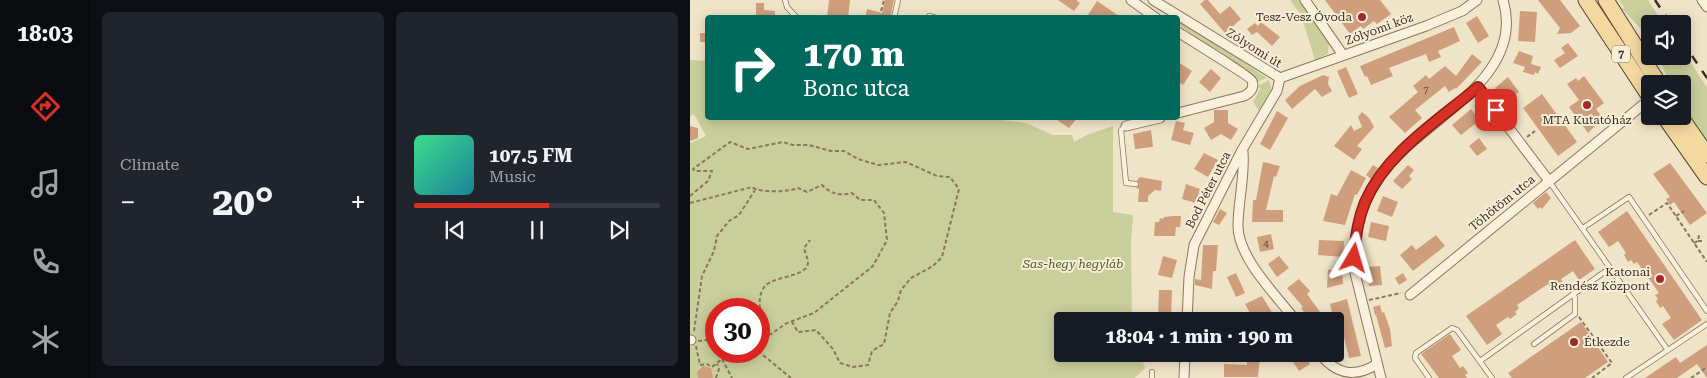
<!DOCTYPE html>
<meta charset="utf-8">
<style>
:root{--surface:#171b24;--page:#20242c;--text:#f1f3f6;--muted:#9ea1a6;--line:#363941;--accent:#d93025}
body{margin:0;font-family:"Roboto Serif",serif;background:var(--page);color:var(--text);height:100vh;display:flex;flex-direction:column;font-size:19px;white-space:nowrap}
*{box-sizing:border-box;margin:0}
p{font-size:16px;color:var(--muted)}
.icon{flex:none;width:28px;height:28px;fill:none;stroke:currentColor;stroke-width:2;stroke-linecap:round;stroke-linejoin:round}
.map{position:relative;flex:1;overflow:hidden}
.side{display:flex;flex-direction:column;gap:12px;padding:12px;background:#0d0f14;width:600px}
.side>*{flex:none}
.hud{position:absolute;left:15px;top:15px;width:475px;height:105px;border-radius:5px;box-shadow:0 2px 12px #0003;background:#00695c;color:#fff;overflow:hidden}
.buttons{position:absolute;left:951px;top:15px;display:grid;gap:10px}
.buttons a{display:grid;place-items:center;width:50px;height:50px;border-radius:5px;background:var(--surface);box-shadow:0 2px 12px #0003;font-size:25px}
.speed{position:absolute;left:15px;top:298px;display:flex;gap:10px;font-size:25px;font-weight:700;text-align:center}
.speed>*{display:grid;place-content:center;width:65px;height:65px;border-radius:50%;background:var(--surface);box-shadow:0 2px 12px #0003;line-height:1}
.speed .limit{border:8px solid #d22;background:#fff;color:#111}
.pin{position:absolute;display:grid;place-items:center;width:42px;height:42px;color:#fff;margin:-21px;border-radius:10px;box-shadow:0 2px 8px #0006}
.me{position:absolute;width:55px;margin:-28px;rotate:7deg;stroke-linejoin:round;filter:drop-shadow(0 0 4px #0008)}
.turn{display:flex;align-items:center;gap:18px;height:105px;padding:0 15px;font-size:22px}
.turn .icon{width:65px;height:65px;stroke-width:2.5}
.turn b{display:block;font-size:35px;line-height:42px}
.big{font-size:38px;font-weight:700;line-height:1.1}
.side .widget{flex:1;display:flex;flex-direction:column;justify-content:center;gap:8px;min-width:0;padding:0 18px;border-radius:8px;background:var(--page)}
.song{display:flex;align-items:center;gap:15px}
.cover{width:60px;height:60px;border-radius:8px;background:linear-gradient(135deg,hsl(150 70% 55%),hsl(190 70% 35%))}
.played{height:5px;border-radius:2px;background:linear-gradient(90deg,var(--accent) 55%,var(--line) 55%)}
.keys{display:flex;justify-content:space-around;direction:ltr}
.heat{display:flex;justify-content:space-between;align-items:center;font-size:28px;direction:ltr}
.side .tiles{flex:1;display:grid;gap:12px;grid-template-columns:repeat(2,1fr)}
.trip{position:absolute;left:364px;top:312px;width:290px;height:50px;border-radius:5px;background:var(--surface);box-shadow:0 2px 12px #0003;font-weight:700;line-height:50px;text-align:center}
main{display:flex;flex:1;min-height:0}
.dock{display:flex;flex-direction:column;width:90px;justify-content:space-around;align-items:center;background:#090b0e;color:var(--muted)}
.dock .icon{width:35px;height:35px}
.dock .on{color:var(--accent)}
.dock b{font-size:22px;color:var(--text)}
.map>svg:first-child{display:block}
</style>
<main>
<nav class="dock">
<b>18:03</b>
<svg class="icon on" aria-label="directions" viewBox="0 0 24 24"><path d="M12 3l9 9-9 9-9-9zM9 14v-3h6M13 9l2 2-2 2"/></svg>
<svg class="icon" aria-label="music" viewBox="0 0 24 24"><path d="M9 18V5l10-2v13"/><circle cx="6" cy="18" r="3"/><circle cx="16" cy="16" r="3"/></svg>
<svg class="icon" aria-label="phone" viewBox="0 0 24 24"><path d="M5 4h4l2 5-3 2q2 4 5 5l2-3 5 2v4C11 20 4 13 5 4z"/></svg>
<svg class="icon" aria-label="climate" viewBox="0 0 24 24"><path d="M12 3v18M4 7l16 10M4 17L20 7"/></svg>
</nav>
<section class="side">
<div class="tiles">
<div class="widget"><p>Climate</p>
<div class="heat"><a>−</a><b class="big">20°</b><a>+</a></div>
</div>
<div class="widget">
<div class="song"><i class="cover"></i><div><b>107.5 FM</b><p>Music</p></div></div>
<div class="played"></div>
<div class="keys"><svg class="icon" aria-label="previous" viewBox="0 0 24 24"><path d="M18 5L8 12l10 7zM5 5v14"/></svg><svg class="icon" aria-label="pause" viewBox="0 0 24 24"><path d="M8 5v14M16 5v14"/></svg><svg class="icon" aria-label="next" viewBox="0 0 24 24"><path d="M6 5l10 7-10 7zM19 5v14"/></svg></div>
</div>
</div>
</section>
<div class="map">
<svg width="1017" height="378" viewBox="0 0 1017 378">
<rect width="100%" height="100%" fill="#f0e4c8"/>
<g fill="#c9cf9b" fill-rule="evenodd">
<polygon points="600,0 611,0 639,40 638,54 625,60 611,15"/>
<polygon points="929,0 958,0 974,24 960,24 960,45 953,31 932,9 934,7"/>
<polygon points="488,18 577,78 567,82 560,73 529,54 488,24"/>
<polygon points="993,51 1017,87 1017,142 993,106 992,84 981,84 967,56 992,56"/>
<path d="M0,60L17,61L18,118H294L336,123L363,135H382L384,142L397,135L423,126V212L443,215L441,243L442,321H372V354H450L455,368L445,378H0V347L3,346L0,336V143L16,136L4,114L0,116ZM26,309H69V351H26Z"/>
<polygon points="579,80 582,90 570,112 563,102 570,89 568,86"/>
</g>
<g fill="#cf9f7d">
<polygon points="139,0 160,0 158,18 137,18"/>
<polygon points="195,0 204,0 200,18 175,18 177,9 192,13"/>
<polygon points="368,0 386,0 390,3 384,11"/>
<polygon points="515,0 518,0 530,14 540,6 551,19 535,33 510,4"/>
<polygon points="635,0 690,0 701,14 687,24 684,21 673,29 671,26 660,34"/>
<polygon points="848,0 870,0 890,26 881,33 867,34 870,28"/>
<polygon points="407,1 432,18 396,18"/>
<polygon points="66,3 74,3 74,10 85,11 85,18 66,17"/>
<polygon points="830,11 847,12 845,42 828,41"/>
<polygon points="787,16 799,36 788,43 776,23"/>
<polygon points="571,22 590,37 582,46 567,32 562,35 557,29 565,23 568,26"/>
<polygon points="764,27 770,41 748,51 751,57 739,62 736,54 712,63 699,68 703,76 681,85 677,76 675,77 670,66"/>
<rect x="10" y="33" width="8" height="9"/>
<polygon points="878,43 888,56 870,68 864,60 875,53 871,48"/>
<polygon points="829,51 843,56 841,64 851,67 848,74 845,72 844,75 833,72 835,67 823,63"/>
<polygon points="782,54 792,62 766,89 765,88 759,92 755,86 725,110 732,118 715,133 699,117 728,92 723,86 736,75 739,79 755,66 766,76"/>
<polygon points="488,62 502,71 493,85 488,81"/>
<polygon points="656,67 668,94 659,98 647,71"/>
<polygon points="521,69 531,78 520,92 509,82"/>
<polygon points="633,75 639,77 638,84 642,91 632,97 625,89 602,109 595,100 610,86"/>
<polygon points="894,76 914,103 906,109 913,118 898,133 879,107 889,100 877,84 886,78 888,81"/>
<polygon points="818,77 829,92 816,102 805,88"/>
<polygon points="852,94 887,142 868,156 833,108"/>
<polygon points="781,109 790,120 771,135 762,125"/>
<polygon points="524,110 538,110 538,123 548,129 541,140 531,134 521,140 514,128 524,122"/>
<polygon points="587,111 598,118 580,150 570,144"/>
<polygon points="672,112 679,118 684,127 667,146 672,149 664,160 644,146 661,125 664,131 672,127 668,117"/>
<polygon points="364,118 387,118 379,128"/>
<polygon points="486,121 495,123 493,130 504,133 500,145 481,140"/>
<polygon points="0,126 8,128 8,138 0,141"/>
<polygon points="461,130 463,147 445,149 443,134"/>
<polygon points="789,138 797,149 787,156 779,146"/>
<polygon points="514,153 528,160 518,177 504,169"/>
<polygon points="573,162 590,166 586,177 584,176 576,210 593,210 593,222 562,222 563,200 566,200"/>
<polygon points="980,163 1017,213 1000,225 984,202 980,205 976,199 980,197 963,174"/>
<polygon points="683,165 688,168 681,179 676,175"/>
<polygon points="718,165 724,170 719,176 722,179 712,189 703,181"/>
<polygon points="661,170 676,178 667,195 665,194 655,225 633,221 641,194 647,196"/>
<polygon points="450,177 472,181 471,191 465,190 458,196 458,202 448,202 449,189 446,188 450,184 447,180"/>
<polygon points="496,184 510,189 506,203 492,199"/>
<polygon points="856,192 861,198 852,209 850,207 848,209 843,203"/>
<polygon points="693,196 708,202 702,217 687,211"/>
<polygon points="530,209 537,213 529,225 523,222"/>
<polygon points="937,211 1012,320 984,340 972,324 981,318 973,306 970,308 966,301 968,299 965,295 969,293 947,262 944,264 941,260 938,262 934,255 936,253 928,241 919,247 908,232"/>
<polygon points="483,216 491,216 490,227 486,227 485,236 464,236 465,222 469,222 470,218 473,219 474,217"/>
<polygon points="681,222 699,226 696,241 678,237"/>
<polygon points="581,234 584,249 570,252 567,237"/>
<polygon points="746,235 755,246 723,271 710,255 722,245 726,250"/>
<polygon points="629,240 654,241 653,257 628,255"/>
<polygon points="885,240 905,269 889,280 883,271 871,279 873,282 866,287 864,284 860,287 858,284 827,305 829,308 825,312 827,314 820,319 818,317 806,325 812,334 797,345 776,316"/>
<polygon points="513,245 528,245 526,271 523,271 522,289 505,285 505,279 511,280"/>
<polygon points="473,256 487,260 482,278 468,275"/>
<polygon points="589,256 599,268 587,277 578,264"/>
<polygon points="690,266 692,285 679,286 677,267"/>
<polygon points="652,269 653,284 637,288 638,270"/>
<polygon points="546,273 555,293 546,297 537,277"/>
<polygon points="713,273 717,280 709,285 705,278"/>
<polygon points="609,279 620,291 617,294 630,312 620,320 611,308 613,307 597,288"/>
<polygon points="469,290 482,290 481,317 468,317"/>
<polygon points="572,296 583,314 573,321 568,314 561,315 555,304"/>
<polygon points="657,299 671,356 659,358 653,333 646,315 643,316 640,304"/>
<polygon points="690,305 692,313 685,315 683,307"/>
<polygon points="694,312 700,329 702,346 695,348 686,315"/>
<polygon points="891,322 918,362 895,378 822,378 818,373"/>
<polygon points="760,334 771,350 762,356 770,368 773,366 778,373 775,375 777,378 749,378 731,354"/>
<polygon points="1017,345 1017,378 1007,364 987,378 955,378 986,357 990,363"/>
<polygon points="598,354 613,354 620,364 609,371 602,360 599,362 595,357"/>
<polygon points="570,356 568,377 534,377 534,364 557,365 557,357"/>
<polygon points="13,366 21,368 23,378 8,378 7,372"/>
</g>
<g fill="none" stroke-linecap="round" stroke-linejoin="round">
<g stroke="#8d765c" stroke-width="6">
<g id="lane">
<polyline points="95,0 97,7 107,18"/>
<polyline points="239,16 246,18"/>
<polyline points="204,18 208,0"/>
<polyline points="436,126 431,130 436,183 446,184"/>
<polyline points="859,181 977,349"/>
<polyline points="893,228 939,197 1017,311"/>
<polyline points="844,344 885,314 885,298 883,294"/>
<polyline points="790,361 920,268"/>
<polyline points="462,372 462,378"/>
<polyline points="739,378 725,358 726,353 762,328 767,330 802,378"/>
<polyline points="936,378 1017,324"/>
</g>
</g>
<g stroke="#8d765c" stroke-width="11">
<g id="street">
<polyline points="441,0 466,18"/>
<polyline points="463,0 590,78 736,26 772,11 787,0"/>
<polyline points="615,0 653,55"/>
<polyline points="1012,0 1017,7"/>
<path d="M488,32C497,38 561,77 562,81C565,88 560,93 554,96L488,113"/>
<polyline points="788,87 859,181"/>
<polyline points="436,126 470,118"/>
<path d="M553,152C555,177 548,202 548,226C548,258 587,296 606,321"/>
<polyline points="720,295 960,99"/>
<polyline points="497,321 499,277 504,245 552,150 587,91 590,78"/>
<polyline points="0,340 1,340"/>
<path d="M630,354C647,375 665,378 687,364"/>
<polyline points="494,378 495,354"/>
<path d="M691,378L665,273C662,237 671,202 693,172C732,120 837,79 813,0"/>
</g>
</g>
<g stroke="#5b4430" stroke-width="17">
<g id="primary">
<polyline points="896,0 960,97"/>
<polyline points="916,0 969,84"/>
<polyline points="974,116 1017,177"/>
<polyline points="990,116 1017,155"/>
</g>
</g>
<g stroke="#8d765c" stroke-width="2" stroke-dasharray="4 2.5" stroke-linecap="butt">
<polyline points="191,11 194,0"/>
<polyline points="837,137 845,131"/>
<polyline points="0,196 18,181 22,171 5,171 3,169 40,142 58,149 93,142 103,145 119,145 141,151 154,151 168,159 188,165 216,162 247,176 260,177 269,189 252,257 243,266 221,278 211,290 208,301 200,313 194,344 182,351 178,365 163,367 150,363 143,349 126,330 108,332 102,322"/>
<path d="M0,203L62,187C69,193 99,192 108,188L117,192L132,185C141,194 150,196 162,193L170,200H184L194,213L197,240L183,266L124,313L97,323L81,334L69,336"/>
<polyline points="959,215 977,203 1017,262"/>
<polyline points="986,216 994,211"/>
<polyline points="1008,241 1013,241"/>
<polyline points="1004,243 1008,241 1009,235"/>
<polyline points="679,300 711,293"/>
<polyline points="889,317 922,363 902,378"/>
<path d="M69,328C73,315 65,298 75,286C84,276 117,277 118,263C118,258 115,253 114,248L120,240"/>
<polyline points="4,331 12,276 24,251 27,236 39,221 49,215 65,190"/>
<polyline points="8,341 26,339"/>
<polyline points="6,346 10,365 17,364 22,367 32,359 36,351"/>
<polyline points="68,351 101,378"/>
<polyline points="32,359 42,378"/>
<polyline points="26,378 29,369 27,364"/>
<polyline points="1001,378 1017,367"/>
</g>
<use href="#lane" stroke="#faf1dc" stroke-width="4.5"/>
<use href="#street" stroke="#faf1dc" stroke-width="9"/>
<use href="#primary" stroke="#f3d9a0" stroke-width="15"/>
<g stroke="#3d2e20" stroke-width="2.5" stroke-dasharray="9 9" stroke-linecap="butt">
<polyline points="965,0 981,24"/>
<polyline points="992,41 1017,78"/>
</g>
</g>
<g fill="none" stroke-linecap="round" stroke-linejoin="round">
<g stroke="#8d1f18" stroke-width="12">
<path id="route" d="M664,258C665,239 668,219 675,202C696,153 749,120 788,87L806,110"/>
</g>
<use href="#route" stroke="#d93025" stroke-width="9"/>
</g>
<g fill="#9e2a2b" stroke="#f7eed8" stroke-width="2">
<circle cx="672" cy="17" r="5"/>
<circle cx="897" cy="105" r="5"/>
<circle cx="970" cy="279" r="5"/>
<circle cx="884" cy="342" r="5"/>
</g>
<g text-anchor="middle" stroke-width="4" stroke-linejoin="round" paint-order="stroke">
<g font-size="10" fill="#624a37">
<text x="736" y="93">7</text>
<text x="576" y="247">4</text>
</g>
<rect fill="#f7eed8" stroke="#756857" stroke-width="1" x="922" y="45.5" width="18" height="17" rx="4"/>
<g font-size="11" font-weight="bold" fill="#3d2e20">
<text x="931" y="58">7</text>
</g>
<g font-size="12" fill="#3d2e20" stroke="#f7eed8" text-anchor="end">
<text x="662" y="21">Tesz-Vesz Óvoda</text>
<text x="897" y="124" text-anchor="middle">MTA Kutatóház</text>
<text x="960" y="276">Katonai<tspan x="960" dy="14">Rendész Központ</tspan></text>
<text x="894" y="346" text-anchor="start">Étkezde</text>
</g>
<g font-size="12" fill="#3d2e20" stroke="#f7eed8">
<text transform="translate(689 29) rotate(-20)" y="4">Zólyomi köz</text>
<text transform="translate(564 48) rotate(32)" y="4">Zólyomi út</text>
<text transform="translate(518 190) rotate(-63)" y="4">Bod Péter utca</text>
<text transform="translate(812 203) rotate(-39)" y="4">Töhötöm utca</text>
</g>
<g font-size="12" font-style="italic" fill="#4d5a26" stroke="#f7eed8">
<text x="383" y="268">Sas-hegy hegyláb</text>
</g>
</g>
</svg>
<div class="buttons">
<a><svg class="icon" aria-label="sound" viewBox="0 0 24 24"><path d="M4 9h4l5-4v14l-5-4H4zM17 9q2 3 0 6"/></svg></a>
<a><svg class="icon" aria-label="layers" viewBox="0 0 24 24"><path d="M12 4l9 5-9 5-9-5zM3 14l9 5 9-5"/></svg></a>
</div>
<div class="speed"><div class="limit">30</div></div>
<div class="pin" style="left:806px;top:110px;background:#d93025"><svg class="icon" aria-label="arrive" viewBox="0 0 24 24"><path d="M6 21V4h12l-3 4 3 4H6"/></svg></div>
<svg class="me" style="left:664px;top:258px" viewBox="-20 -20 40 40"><path d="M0-17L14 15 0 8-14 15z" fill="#d93025" stroke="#fff" stroke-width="4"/></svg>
<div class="trip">18:04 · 1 min · 190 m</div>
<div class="hud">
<div class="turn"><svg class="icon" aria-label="right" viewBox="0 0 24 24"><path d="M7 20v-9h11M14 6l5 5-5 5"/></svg><div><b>170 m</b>Bonc utca</div></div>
</div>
</div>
</main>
